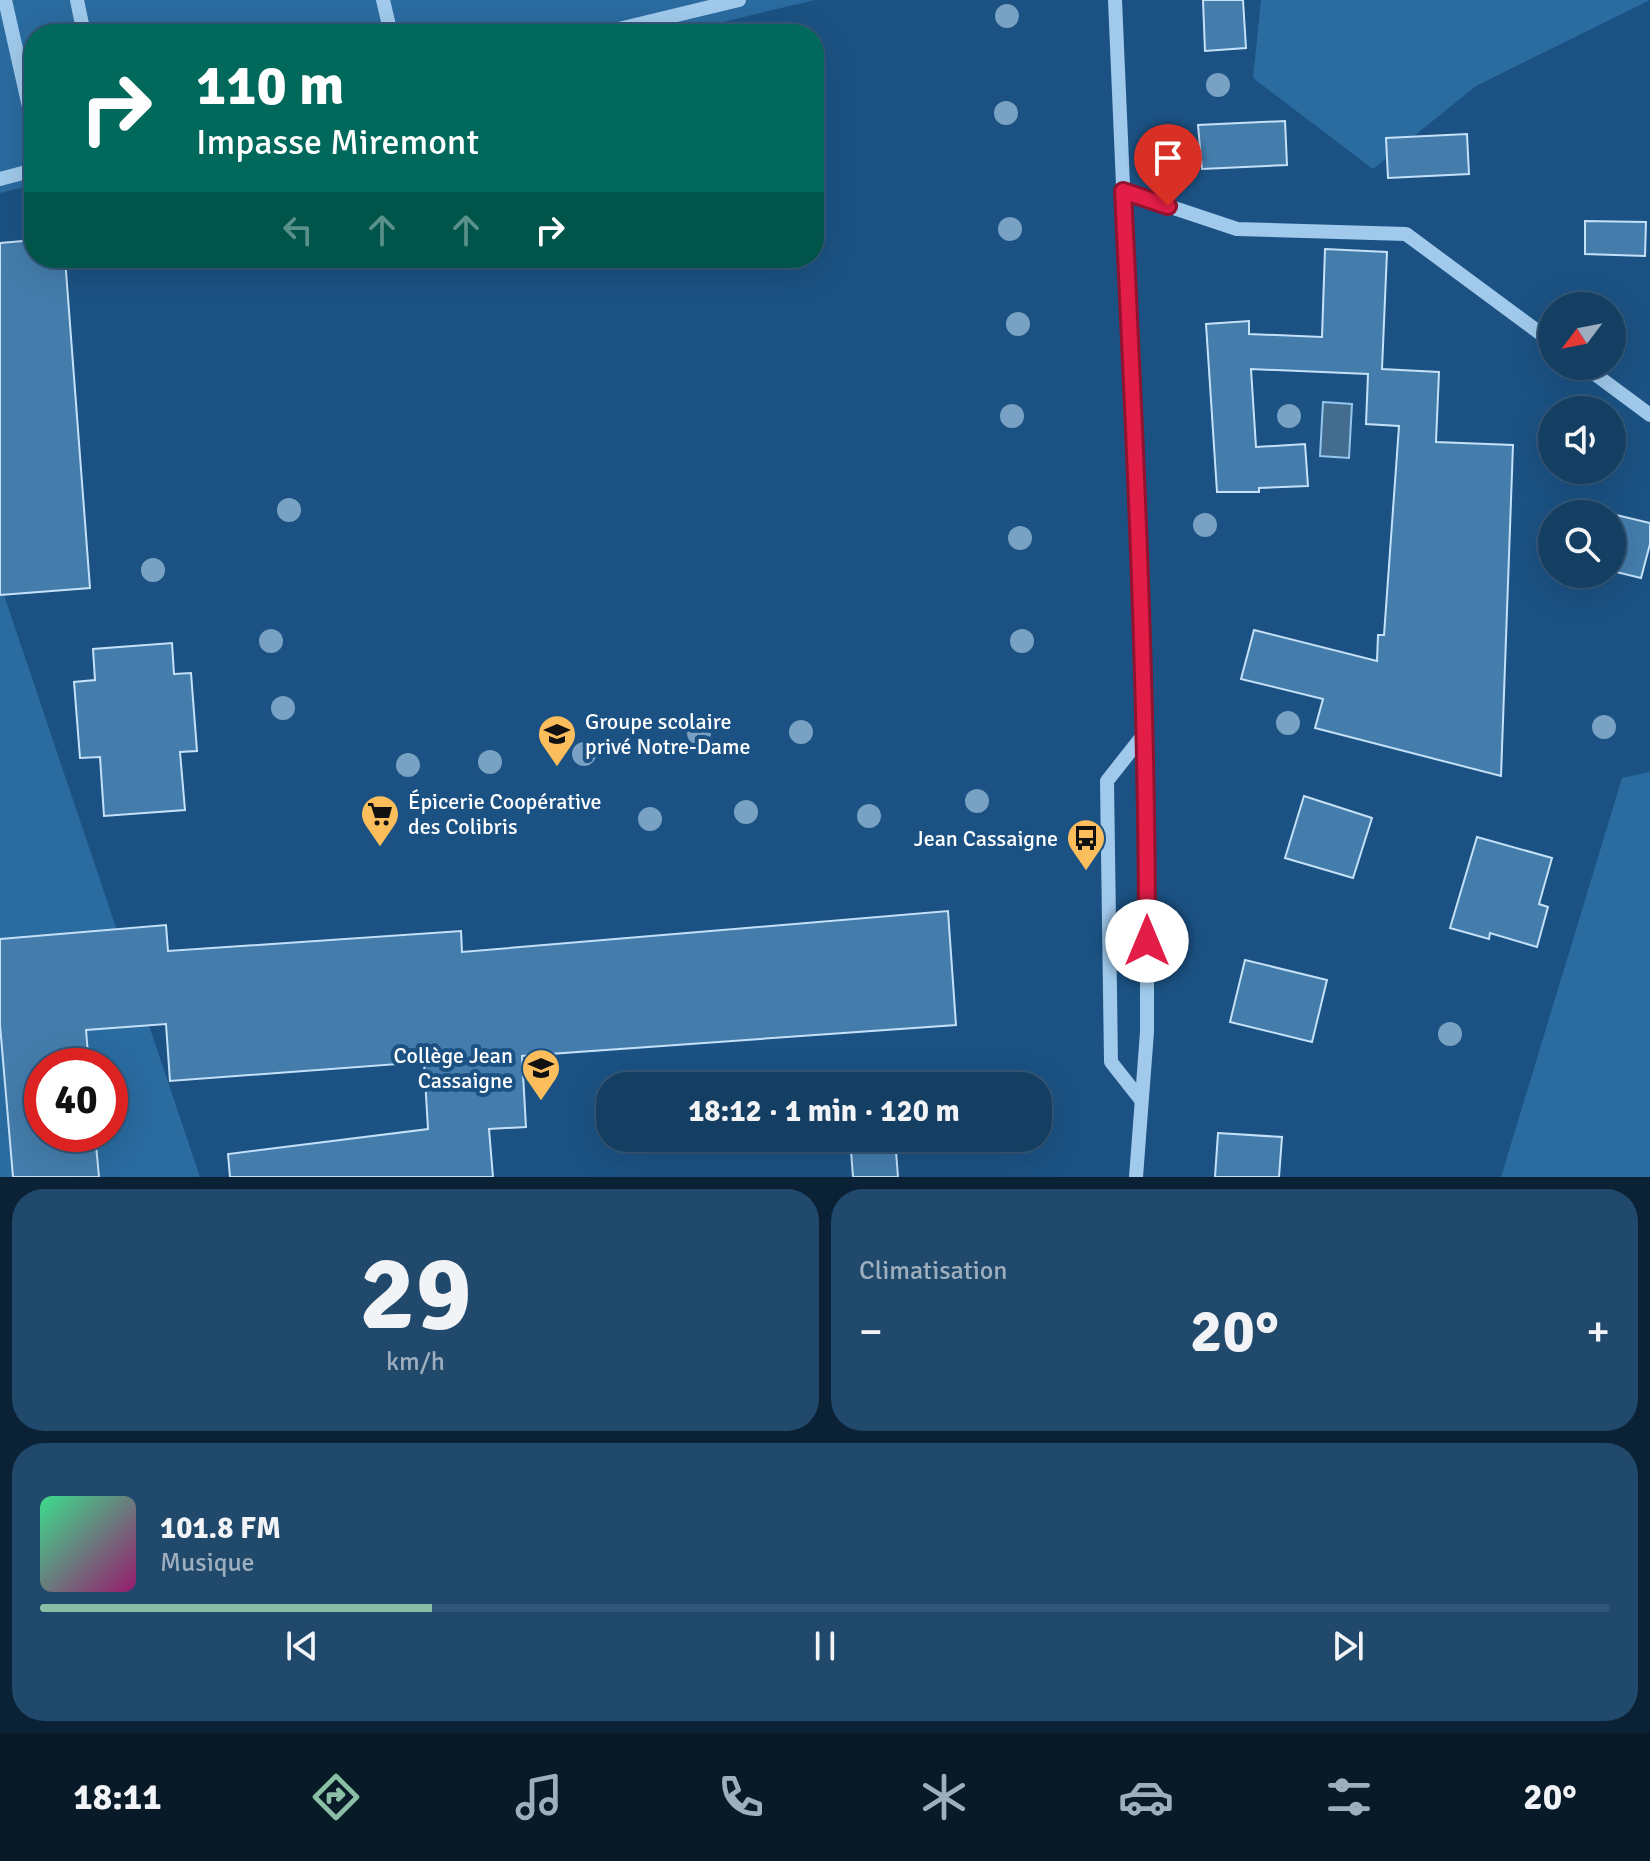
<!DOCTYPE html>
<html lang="fr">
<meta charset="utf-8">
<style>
:root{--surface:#143e62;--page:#21496b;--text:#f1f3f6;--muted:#9daebe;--line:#335777;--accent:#8abfa5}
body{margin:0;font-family:Signika,sans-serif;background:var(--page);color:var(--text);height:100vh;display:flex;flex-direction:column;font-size:30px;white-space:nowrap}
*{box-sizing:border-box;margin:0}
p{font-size:26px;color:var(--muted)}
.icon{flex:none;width:44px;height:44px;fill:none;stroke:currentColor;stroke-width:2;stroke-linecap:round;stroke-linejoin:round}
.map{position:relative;height:1177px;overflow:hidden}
.details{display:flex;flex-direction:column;gap:12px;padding:12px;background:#0b2236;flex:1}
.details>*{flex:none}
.banner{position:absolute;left:24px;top:24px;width:800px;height:244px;border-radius:32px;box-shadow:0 8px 32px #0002,0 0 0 2px var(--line);background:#00695c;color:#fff;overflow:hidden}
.needle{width:52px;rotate:238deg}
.controls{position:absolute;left:1538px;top:292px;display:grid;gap:16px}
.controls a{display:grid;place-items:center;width:88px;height:88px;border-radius:50%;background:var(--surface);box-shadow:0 8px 32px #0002,0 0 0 2px var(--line);font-size:40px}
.speed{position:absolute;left:24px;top:1048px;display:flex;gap:16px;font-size:40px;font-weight:700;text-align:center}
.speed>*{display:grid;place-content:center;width:104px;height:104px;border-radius:50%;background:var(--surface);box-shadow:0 8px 32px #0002,0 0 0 2px var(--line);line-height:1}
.speed .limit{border:12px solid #d22;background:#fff;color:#111}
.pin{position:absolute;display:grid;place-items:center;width:68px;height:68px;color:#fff;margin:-82px -34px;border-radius:50% 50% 50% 0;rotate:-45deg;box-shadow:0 0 8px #0007}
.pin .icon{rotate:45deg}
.me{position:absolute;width:88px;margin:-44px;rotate:0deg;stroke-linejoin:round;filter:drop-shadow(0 0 6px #0008)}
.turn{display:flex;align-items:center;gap:28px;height:168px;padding:0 40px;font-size:36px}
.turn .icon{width:104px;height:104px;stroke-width:2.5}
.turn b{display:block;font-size:56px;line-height:68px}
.lanes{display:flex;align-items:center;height:76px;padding:0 40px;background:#0003;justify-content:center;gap:40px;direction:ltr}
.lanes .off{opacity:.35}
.big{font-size:60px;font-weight:700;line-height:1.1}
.details .tile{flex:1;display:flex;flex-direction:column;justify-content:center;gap:12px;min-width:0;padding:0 28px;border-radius:32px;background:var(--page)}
.details .dial{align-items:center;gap:0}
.dial b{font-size:104px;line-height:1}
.song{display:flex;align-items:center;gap:24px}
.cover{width:96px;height:96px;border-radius:12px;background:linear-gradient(135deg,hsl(150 70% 55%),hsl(320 70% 35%))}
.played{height:8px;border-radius:4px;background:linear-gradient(90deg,var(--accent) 25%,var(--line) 25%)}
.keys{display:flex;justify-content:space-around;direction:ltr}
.heat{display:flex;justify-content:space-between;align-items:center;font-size:44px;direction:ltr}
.details .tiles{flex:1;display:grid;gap:12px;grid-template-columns:1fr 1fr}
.tile:last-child{grid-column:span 2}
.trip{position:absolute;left:596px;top:1072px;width:456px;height:80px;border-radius:32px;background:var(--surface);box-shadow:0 8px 32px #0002,0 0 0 2px var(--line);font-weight:700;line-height:80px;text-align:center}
.menu{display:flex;height:128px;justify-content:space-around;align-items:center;background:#081927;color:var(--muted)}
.menu .icon{width:56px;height:56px}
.menu .selected{color:var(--accent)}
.menu b{font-size:36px;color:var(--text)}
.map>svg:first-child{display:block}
</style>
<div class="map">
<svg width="1650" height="1177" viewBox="0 0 1650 1177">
<rect width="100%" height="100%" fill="#1b5283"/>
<g fill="#2a6ba0" fill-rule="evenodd">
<polygon points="0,0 815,0 672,34 34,34 34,185 0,193"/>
<polygon points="1261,0 1650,0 1476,86 1373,169 1253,78"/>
<path d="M0,583L200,1177H0ZM42,1066H110V1134H42Z"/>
<polygon points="1650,772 1650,1177 1501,1177 1622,778"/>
</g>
<polygon fill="#436c8f" stroke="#93c5ed" stroke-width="2" points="1323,402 1352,404 1349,458 1320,456"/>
<g fill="#447dac" stroke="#c5e1f8" stroke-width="2">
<polygon points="1203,0 1243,0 1246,48 1205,51"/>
<polygon points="1285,121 1287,165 1202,169 1198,125"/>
<polygon points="1467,134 1469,174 1388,178 1386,138"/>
<polygon points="1585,221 1646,222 1645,256 1585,254"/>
<polygon points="34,240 34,258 65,258 90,588 0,595 0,243"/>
<polygon points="1325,249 1387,252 1382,369 1439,372 1436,442 1513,445 1501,776 1315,728 1323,699 1241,679 1254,630 1377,661 1378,635 1384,635 1399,426 1366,424 1368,374 1251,369 1256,447 1305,444 1308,486 1259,488 1259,492 1217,492 1206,324 1249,321 1249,334 1322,337"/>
<polygon points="1612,514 1650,523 1650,544 1641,578 1612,571"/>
<polygon points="172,643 174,674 191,673 197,751 180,752 185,810 104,816 100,757 80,758 74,682 95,680 93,649"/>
<polygon points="1304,796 1372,818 1353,878 1285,858"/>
<polygon points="1477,837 1552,858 1539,904 1548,907 1537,947 1490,933 1489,939 1450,928"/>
<polygon points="948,911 956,1025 522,1056 526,1127 489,1129 493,1177 230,1177 228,1154 428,1129 424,1062 170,1081 166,1024 86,1030 89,1066 42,1066 42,1134 95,1134 99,1177 13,1177 0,1025 0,939 166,925 168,951 461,931 462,952"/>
<polygon points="1245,960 1327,980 1312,1042 1230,1022"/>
<polygon points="1218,1133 1282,1137 1279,1177 1215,1177"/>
<polygon points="850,1138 895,1138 898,1177 853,1177"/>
</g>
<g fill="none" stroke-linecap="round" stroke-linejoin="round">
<g stroke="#a0c9eb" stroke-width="14">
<polyline points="5,0 34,129"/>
<polyline points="77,0 84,34"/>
<polyline points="383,0 391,34"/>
<polyline points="1115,0 1139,555 1147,819 1147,1032 1136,1177"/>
<polyline points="598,34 739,0"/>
<polyline points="0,179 34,170"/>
<polyline points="1123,191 1237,229 1406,234 1552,342"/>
<polyline points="1584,366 1650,415"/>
<polyline points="1141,1100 1111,1062 1107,781 1144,734"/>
</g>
</g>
<g fill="#78a1c3">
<circle cx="1007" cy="16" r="12"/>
<circle cx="1218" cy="85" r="12"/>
<circle cx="1006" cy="113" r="12"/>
<circle cx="1010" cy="229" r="12"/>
<circle cx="1018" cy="324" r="12"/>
<circle cx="1012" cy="416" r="12"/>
<circle cx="1289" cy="416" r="12"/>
<circle cx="289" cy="510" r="12"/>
<circle cx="1205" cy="525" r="12"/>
<circle cx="1020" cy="538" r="12"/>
<circle cx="153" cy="570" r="12"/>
<circle cx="271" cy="641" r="12"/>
<circle cx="1022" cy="641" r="12"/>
<circle cx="283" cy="708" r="12"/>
<circle cx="1288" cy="723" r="12"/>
<circle cx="1604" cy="727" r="12"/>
<circle cx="801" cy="732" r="12"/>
<circle cx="699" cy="733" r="12"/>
<circle cx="584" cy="754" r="12"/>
<circle cx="490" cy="762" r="12"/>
<circle cx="408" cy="765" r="12"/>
<circle cx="977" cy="801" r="12"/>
<circle cx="746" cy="812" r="12"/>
<circle cx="869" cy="816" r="12"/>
<circle cx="650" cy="819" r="12"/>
<circle cx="1450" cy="1034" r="12"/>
</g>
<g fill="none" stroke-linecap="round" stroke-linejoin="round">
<g stroke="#92132f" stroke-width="20">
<path id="route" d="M1147,941C1147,691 1135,441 1123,191L1168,206"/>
</g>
<use href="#route" stroke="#e11d48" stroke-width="14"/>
</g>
<defs>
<g id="school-pin" transform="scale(2)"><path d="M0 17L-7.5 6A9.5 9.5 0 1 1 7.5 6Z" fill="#fcbe5c" stroke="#1b5283"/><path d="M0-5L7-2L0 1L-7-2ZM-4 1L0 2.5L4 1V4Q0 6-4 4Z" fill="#111"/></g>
<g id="supermarket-pin" transform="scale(2)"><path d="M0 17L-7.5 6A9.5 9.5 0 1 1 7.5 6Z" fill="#fcbe5c" stroke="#1b5283"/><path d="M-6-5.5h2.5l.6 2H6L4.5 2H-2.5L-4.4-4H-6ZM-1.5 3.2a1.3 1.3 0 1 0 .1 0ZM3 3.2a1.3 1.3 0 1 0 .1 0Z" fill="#111"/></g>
<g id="bus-pin" transform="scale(2)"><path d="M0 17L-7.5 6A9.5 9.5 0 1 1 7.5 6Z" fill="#fcbe5c" stroke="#1b5283"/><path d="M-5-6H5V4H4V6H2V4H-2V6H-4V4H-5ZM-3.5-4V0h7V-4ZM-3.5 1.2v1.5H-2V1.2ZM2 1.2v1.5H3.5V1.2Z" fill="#111"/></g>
</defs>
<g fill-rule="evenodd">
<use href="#school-pin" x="557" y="734"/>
<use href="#supermarket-pin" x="380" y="814"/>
<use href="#bus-pin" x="1086" y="838"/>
<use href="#school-pin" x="541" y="1068"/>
</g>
<g text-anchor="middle" stroke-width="8" stroke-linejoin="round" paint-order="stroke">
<g font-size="22" fill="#fff" stroke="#1b5283" text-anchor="start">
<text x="585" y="729">Groupe scolaire<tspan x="585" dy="25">privé Notre-Dame</tspan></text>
<text x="408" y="809">Épicerie Coopérative<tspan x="408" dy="25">des Colibris</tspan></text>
<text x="1058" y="846" text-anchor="end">Jean Cassaigne</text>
<text x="513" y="1063" text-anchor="end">Collège Jean<tspan x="513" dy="25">Cassaigne</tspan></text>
</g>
</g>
</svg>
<div class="controls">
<a><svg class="needle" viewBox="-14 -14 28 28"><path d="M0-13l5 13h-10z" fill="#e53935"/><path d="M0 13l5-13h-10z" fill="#9daebe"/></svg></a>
<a><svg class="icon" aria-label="sound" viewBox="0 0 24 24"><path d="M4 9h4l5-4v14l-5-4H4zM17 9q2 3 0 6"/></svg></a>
<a><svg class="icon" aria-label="search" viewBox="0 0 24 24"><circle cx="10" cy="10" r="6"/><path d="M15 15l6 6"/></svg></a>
</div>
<div class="speed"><div class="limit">40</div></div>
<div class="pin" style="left:1168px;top:206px;background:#d93025"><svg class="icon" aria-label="arrive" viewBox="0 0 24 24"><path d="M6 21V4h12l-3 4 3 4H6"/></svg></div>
<svg class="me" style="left:1147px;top:941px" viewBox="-20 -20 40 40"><circle r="19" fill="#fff"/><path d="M0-13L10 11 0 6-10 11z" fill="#e11d48"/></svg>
<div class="trip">18:12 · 1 min · 120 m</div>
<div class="banner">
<div class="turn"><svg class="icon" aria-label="right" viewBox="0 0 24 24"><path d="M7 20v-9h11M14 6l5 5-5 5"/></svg><div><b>110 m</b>Impasse Miremont</div></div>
<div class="lanes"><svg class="icon off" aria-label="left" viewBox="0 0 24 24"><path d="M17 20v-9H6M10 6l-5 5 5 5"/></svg><svg class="icon off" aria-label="ahead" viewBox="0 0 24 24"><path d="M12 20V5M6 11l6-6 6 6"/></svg><svg class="icon off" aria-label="ahead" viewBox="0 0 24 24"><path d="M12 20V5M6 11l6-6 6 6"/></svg><svg class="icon" aria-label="right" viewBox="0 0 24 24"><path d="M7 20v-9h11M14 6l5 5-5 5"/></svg></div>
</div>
</div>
<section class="details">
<div class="tiles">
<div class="tile dial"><b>29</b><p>km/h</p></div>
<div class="tile"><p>Climatisation</p>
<div class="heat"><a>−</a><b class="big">20°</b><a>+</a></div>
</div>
<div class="tile">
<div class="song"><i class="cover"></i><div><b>101.8 FM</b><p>Musique</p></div></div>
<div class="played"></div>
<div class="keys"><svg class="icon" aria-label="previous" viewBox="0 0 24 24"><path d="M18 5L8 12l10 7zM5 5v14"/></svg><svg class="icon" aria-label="pause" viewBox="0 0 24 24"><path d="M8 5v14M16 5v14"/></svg><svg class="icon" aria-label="next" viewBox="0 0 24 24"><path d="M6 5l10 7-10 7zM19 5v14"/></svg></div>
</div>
</div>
</section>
<nav class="menu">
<b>18:11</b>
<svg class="icon selected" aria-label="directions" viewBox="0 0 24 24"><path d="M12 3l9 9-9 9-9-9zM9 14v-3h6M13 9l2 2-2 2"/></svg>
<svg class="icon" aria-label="music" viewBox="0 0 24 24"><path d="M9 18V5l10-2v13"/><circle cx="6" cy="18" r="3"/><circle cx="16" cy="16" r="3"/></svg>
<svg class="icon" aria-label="phone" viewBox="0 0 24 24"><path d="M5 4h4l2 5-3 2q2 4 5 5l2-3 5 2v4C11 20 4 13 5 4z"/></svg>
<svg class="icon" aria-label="climate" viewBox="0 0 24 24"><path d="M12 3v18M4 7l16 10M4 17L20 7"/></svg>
<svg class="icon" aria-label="car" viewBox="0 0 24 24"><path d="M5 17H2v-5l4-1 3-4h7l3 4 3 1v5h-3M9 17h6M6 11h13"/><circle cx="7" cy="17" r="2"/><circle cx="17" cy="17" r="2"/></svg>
<svg class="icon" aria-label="filters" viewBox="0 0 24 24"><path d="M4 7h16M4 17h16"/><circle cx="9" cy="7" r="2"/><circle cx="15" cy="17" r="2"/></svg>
<b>20°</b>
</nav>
